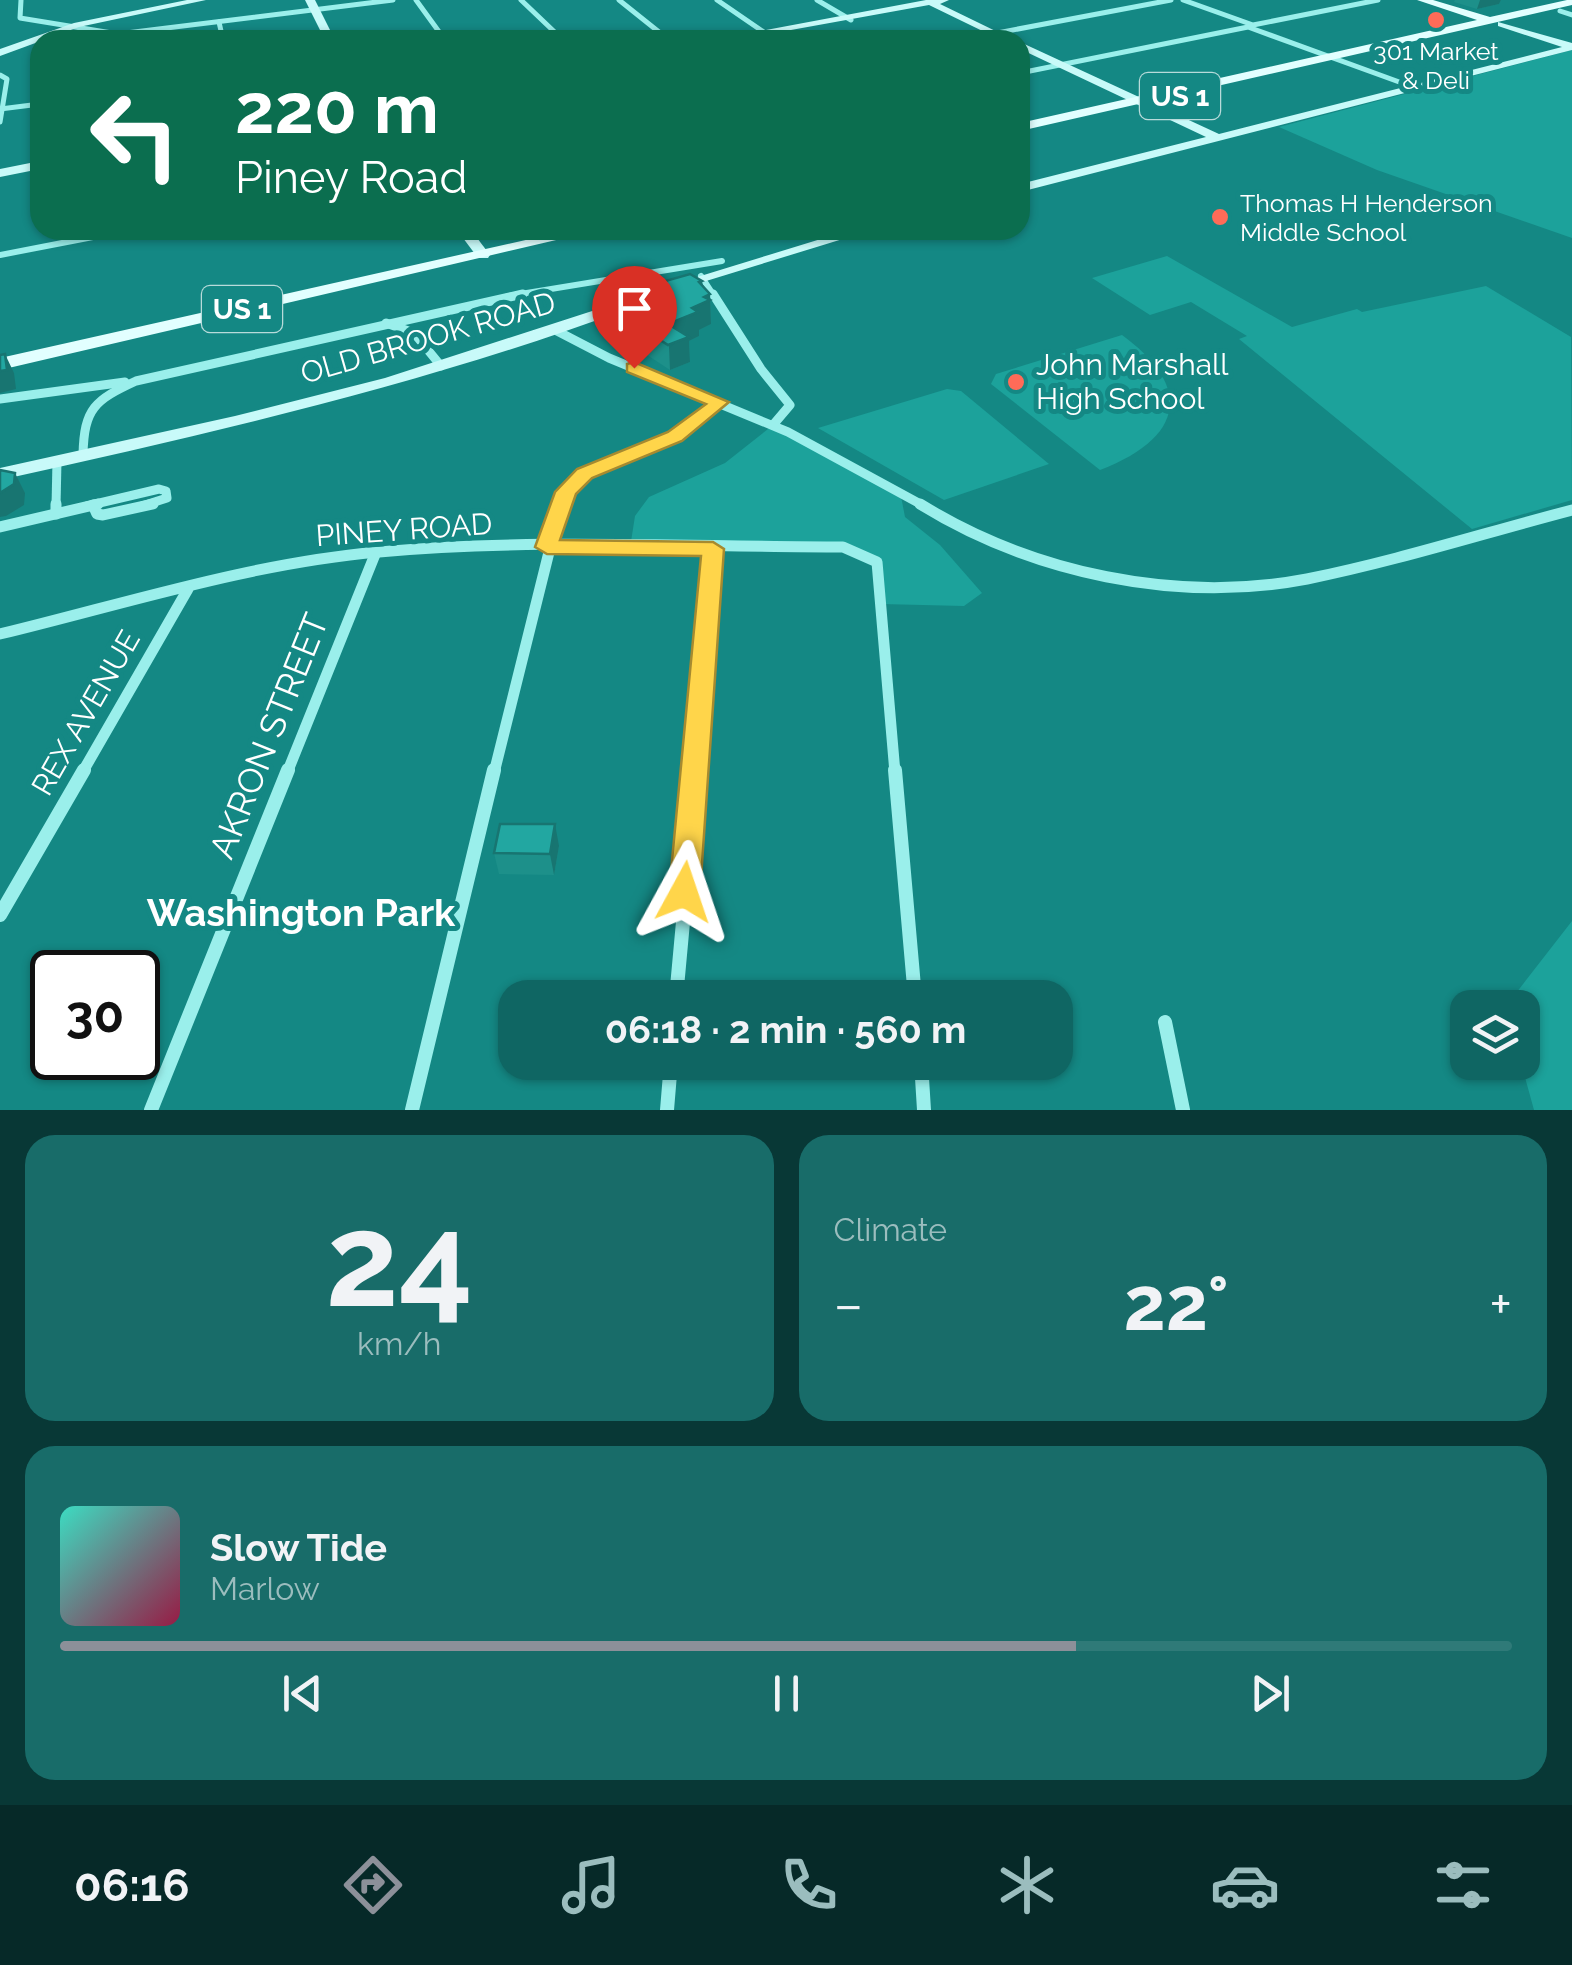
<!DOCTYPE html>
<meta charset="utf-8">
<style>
:root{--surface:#0f6663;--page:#186c69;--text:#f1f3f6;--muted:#9bbdbe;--line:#2f7a78;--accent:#8c9099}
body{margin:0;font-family:Raleway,sans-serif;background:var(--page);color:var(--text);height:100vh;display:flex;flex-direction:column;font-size:38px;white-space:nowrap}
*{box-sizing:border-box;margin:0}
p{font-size:32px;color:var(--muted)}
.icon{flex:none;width:55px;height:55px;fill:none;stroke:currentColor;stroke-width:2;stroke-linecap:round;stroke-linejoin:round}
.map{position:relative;height:1110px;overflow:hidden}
.details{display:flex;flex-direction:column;gap:25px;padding:25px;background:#083836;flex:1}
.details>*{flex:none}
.guide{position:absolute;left:30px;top:30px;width:1000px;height:210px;border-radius:30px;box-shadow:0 2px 8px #0004;background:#0b6e4f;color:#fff;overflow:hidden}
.tools{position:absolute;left:1450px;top:990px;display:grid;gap:20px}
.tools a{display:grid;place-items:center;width:90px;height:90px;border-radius:20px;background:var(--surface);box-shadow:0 2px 8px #0004;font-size:50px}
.speed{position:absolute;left:30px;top:950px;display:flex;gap:20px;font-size:50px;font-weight:700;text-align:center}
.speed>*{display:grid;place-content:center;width:130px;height:130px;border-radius:50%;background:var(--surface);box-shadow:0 2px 8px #0004;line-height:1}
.speed .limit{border:5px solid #111;border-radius:15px;background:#fff;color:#111}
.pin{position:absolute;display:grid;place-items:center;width:85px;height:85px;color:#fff;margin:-102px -42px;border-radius:50% 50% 50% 0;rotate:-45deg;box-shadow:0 0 10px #0007}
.pin .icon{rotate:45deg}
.me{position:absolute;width:110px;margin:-55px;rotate:5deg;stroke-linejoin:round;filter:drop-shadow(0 0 8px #0008)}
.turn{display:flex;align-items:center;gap:35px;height:210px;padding:0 40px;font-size:45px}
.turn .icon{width:130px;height:130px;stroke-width:2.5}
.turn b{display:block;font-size:70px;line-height:85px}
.big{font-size:75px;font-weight:700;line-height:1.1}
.details .card{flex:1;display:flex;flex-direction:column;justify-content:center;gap:15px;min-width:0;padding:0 35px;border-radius:30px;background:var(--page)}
.details .dial{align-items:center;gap:0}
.dial b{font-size:130px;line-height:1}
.song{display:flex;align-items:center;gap:30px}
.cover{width:120px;height:120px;border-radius:15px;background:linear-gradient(135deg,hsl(170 70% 55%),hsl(340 70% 35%))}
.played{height:10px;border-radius:5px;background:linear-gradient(90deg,var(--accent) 70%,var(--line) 70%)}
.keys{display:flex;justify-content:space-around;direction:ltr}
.heat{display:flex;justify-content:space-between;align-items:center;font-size:55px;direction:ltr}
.details .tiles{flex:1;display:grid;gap:25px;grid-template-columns:1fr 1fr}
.card:last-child{grid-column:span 2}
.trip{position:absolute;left:498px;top:980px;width:575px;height:100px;border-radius:30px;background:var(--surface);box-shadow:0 2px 8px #0004;font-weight:700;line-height:100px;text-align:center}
.dock{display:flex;height:160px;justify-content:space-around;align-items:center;background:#062928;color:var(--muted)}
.dock .icon{width:70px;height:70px}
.dock .current{color:var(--accent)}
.dock b{font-size:45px;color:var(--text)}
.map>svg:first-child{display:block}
</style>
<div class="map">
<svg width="1572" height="1110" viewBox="0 0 1572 1110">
<rect width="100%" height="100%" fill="#148884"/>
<g fill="#1ca29b">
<polygon points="1572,50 1572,238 1377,170 1279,127"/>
<polygon points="1167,256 1292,327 1357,309 1362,312 1486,286 1571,337 1572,500 1472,529 1239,339 1247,336 1191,302 1150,315 1092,278"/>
<path d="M1122,335C1196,389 1181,439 1100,470L991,384L996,374Z"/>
<polygon points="947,389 961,391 1049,464 944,500 818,428"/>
<polygon points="773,425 900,491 905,517 940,545 982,593 964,606 881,604 877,562 861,552 630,548 635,516 649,497 725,463"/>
<polygon points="1572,921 1572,1110 1534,1110 1521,1063 1522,1008 1506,1006"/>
</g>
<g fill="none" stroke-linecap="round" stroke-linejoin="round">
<g stroke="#9aefeb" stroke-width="5">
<polyline points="21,0 20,18 118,34 119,39"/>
<polyline points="416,0 445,40"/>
<polyline points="521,0 563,40"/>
<polyline points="619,0 669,40"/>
<polyline points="717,0 768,35"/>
<polyline points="817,0 851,20"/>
<polyline points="1183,0 1253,25 1378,0"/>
<polyline points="1560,11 1572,15"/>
<polyline points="219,22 223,40"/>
<polyline points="118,34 393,0"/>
<polyline points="960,40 1171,0"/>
<polyline points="1020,73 1248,27 1413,87"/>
<polyline points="0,75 7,79 0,122"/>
<polyline points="0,109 40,104"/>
</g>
<g stroke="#9aefeb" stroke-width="6">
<polyline points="0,255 129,230"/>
<polyline points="701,276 714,296"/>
<polyline points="508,296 722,261"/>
</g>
<g stroke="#9aefeb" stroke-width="9">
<polyline points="713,294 761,369 790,405 773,425"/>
<polyline points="386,323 414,333 441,366"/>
<polyline points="557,331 609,358 788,432 924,506"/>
<polyline points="0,399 125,382"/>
<path d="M83,455C84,408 95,400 136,381L523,294"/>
<polyline points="56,506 57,461"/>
<polyline points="87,506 159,489 166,491 167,498 142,506"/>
<path d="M560,506C585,463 632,456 674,436C692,428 705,415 720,403"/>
</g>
<g stroke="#9aefeb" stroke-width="11">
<path d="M920,504C1032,573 1176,604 1307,579C1396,561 1484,533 1572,510"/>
<polyline points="93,505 97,514 103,515 153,504"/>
<polyline points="56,514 56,504"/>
<polyline points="0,527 98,504"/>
<path d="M0,634C124,604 251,563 379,552C532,538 689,547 843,547L877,562L895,773"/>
<polyline points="82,773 188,589"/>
<polyline points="287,773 376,552"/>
<polyline points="494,773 561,504"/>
<polyline points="696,773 713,549"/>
</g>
<g stroke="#9aefeb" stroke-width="14">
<polyline points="895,770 915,998"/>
<polyline points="0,915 84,770"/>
<polyline points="676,998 697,770"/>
<polyline points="1165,1022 1183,1110"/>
<polyline points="921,1062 924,1110"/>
<polyline points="151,1110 288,770"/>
<polyline points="412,1110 494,770"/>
<polyline points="667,1110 671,1062"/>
</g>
<g fill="#c8faf9" fill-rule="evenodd">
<polygon points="187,0 206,0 79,27 0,56 0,49 74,23"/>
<polygon points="305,0 315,0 335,40 325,40"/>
<polygon points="926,0 949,0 940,4 1014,40 1001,40 929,5 735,40 713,40"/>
<polygon points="1498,22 1572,43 1572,50 1020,192 1020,184 1206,137 1020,49 1020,42 1219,134 1562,47 1498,26"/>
<polygon points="40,161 40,169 0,177 0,169"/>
<polygon points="457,230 471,230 490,255 488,258 478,258"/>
<polygon points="850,230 872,230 680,289 675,290 668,286"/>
<path d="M620,302L628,307L625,310C422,385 212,433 0,480V468L235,416L385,378Z"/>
</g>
<g fill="#e2ffff" fill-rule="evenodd">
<polygon points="1417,0 1433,0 1490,17 1567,0 1572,0 1572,5 1020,131 1020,123 1477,20"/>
<polygon points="570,230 599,230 0,370 0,358"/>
</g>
</g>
<g fill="#1d908a">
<polygon points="1455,0 1501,0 1499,4 1477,9 1454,2"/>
<polygon points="702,281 703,286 710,294 711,324 699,330 699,336 689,341 690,362 670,370 632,345 625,347 598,329 595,305 648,286"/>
<polygon points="559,846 554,875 499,874 494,853"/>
</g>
<g fill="#187571">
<polygon points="1480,0 1501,0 1499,4 1477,9"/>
<polygon points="702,281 703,303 704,297 710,294 711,324 699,330 699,336 689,341 690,362 670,370 668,324 692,308 699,282"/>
<polygon points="629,320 632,345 625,347 622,323"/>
<polygon points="5,354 14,373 16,389 0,393 0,371"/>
<polygon points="15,473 25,493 24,505 6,516 0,517 0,493"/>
<polygon points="555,824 559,846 554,875 550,854"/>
</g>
<g fill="#22a7a1" stroke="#187571" stroke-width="2.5">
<polygon points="690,274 702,281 699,282 710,294 704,297 710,300 692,308 698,312 668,324 689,337 668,345 629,320 622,323 595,305 644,284 648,286"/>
<polygon points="5,354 7,370 0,371 0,355"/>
<polygon points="0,470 15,473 14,484 0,493"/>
<polygon points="500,824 555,824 550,854 494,853"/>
</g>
<polygon fill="#ffd54a" stroke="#a68a30" stroke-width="2.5" points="634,362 729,402 682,441 592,478 576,494 560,540 713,542 724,549 700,892 695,901 684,905 674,901 669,892 701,556 547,554 535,547 555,492 577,469 668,432 706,404 627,372 627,364"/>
<g fill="#ff6b58" stroke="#148884" stroke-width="4">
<circle cx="1436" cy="20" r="10"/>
<circle cx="1220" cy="217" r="10"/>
<circle cx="1016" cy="382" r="10"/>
</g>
<g text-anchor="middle" stroke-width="10" stroke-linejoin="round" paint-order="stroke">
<g font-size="25" fill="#fff" stroke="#148884">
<text x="1436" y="60">301 Market<tspan x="1436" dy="29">&amp; Deli</tspan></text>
<text x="1240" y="212" text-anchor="start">Thomas H Henderson<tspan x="1240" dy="29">Middle School</tspan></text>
</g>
<g fill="#148884" stroke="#b8dbda" stroke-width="2.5">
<rect x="1140" y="73" width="80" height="46" rx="8"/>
<rect x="202" y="286" width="80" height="46" rx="8"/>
</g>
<g font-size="28" font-weight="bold" fill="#fff">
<text x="1180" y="106">US 1</text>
<text x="242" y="319">US 1</text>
</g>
<g font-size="30" fill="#fff" stroke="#148884">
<text transform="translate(428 338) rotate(-16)" y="10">OLD BROOK ROAD</text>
<text transform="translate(404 530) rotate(-4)" y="10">PINEY ROAD</text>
<text transform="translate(86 713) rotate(-60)" y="10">REX AVENUE</text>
</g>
<g font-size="30" fill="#fff" stroke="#148884" text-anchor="start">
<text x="1036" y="375">John Marshall<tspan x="1036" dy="34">High School</tspan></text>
</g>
<g font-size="35" fill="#fff" stroke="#148884">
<text transform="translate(269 736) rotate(-68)" y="12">AKRON STREET</text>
</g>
<g font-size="38" font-weight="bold" fill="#fff" stroke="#148884">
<text x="301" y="926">Washington Park</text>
</g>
</g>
</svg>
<div class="tools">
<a><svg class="icon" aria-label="layers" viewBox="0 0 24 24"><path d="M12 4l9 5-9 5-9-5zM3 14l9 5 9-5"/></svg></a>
</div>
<div class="speed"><div class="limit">30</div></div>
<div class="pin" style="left:634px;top:368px;background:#d93025"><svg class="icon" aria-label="arrive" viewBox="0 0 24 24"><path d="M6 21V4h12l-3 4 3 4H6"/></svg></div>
<svg class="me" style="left:684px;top:892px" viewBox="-20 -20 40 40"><path d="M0-17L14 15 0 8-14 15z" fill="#ffd54a" stroke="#fff" stroke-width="4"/></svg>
<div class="trip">06:18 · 2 min · 560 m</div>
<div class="guide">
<div class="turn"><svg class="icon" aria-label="left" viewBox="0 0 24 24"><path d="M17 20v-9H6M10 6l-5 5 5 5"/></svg><div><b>220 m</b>Piney Road</div></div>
</div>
</div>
<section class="details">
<div class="tiles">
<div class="card dial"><b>24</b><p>km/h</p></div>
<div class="card"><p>Climate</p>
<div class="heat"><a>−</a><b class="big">22°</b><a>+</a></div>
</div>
<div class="card">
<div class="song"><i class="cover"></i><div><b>Slow Tide</b><p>Marlow</p></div></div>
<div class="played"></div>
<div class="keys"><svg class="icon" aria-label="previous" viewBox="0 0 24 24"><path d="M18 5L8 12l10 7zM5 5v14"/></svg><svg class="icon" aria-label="pause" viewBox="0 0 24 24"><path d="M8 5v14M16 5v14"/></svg><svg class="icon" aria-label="next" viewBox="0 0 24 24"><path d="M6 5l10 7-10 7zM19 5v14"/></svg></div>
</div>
</div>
</section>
<nav class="dock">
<b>06:16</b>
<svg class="icon current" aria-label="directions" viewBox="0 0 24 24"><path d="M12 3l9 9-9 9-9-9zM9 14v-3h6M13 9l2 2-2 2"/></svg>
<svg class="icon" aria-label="music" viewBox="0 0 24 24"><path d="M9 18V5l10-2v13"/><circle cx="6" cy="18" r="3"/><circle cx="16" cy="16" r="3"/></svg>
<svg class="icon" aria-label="phone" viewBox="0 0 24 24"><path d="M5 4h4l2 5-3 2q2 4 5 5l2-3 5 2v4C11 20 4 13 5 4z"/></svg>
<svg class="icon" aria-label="climate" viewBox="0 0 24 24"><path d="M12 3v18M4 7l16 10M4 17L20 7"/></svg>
<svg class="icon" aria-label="car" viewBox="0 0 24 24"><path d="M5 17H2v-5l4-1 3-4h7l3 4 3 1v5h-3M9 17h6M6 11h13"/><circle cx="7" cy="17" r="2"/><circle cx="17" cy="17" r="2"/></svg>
<svg class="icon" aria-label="filters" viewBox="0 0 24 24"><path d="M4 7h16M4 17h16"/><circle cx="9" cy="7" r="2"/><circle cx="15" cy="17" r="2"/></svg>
</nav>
